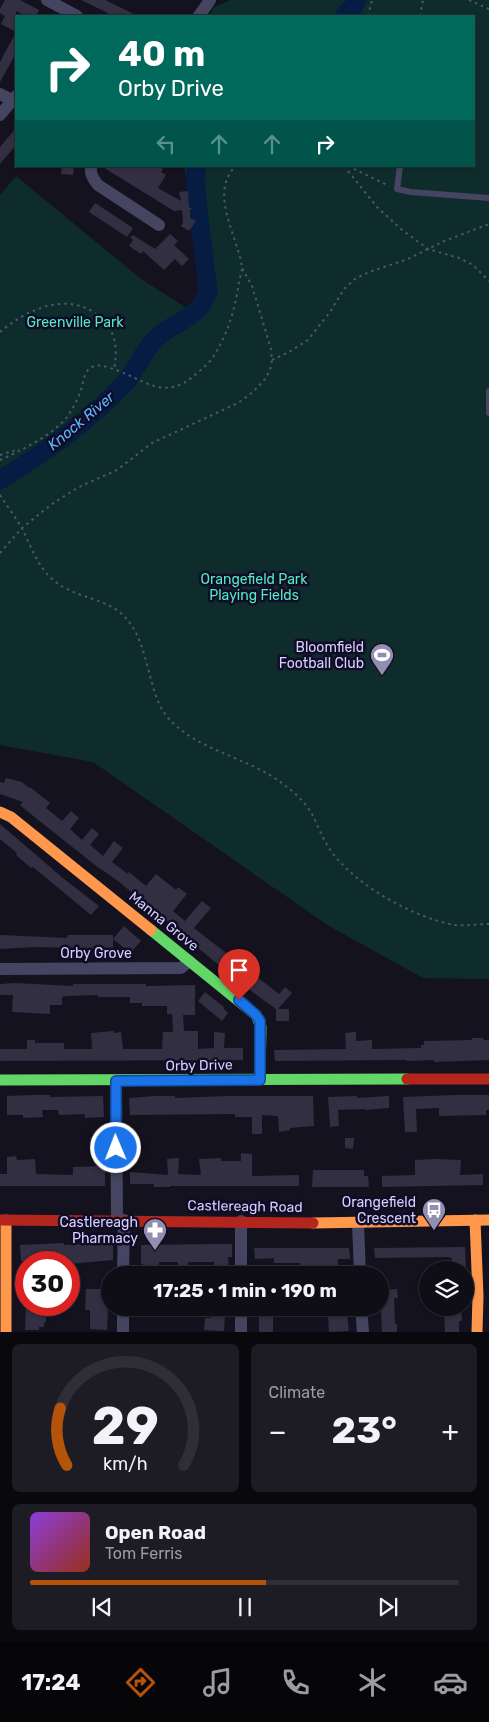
<!DOCTYPE html>
<meta charset="utf-8">
<style>
:root{--surface:#0f0e17;--page:#1d1c24;--text:#f1f3f6;--muted:#9b9ca1;--line:#2f2e36;--accent:#b45309}
body{margin:0;font-family:Rubik,sans-serif;background:var(--page);color:var(--text);height:100vh;display:flex;flex-direction:column;font-size:19px;white-space:nowrap}
*{box-sizing:border-box;margin:0}
p{font-size:16px;color:var(--muted)}
.icon{flex:none;width:28px;height:28px;fill:none;stroke:currentColor;stroke-width:2;stroke-linecap:round;stroke-linejoin:round}
.map{position:relative;height:1332px;overflow:hidden}
.side{display:flex;flex-direction:column;gap:12px;padding:12px;background:#08080d;flex:1}
.side>*{flex:none}
.top-card{position:absolute;left:15px;top:15px;width:460px;height:152px;border-radius:0px;box-shadow:0 1px 4px #0004,0 0 0 1px var(--line);background:#00695c;color:#fff;overflow:hidden}
.buttons{position:absolute;left:419px;top:1261px;display:grid;gap:10px}
.buttons a{display:grid;place-items:center;width:55px;height:55px;border-radius:50%;background:var(--surface);box-shadow:0 1px 4px #0004,0 0 0 1px var(--line);font-size:25px}
.speed{position:absolute;left:15px;top:1251px;display:flex;gap:10px;font-size:25px;font-weight:700;text-align:center}
.speed>*{display:grid;place-content:center;width:65px;height:65px;border-radius:50%;background:var(--surface);box-shadow:0 1px 4px #0004,0 0 0 1px var(--line);line-height:1}
.speed .limit{border:8px solid #d22;background:#fff;color:#111}
.pin{position:absolute;display:grid;place-items:center;width:42px;height:42px;color:#fff;margin:-51px -21px;border-radius:50% 50% 50% 0;rotate:-45deg;box-shadow:0 0 5px #0007}
.pin .icon{rotate:45deg}
.me{position:absolute;width:55px;margin:-28px;rotate:359deg;stroke-linejoin:round;filter:drop-shadow(0 0 4px #0008)}
.turn{display:flex;align-items:center;gap:18px;height:105px;padding:0 20px;font-size:22px}
.turn .icon{width:65px;height:65px;stroke-width:2.5}
.turn b{display:block;font-size:35px;line-height:42px}
.lanes{display:flex;align-items:center;height:48px;padding:0 20px;background:#0003;justify-content:center;gap:25px;direction:ltr}
.lanes .off{opacity:.35}
.big{font-size:38px;font-weight:700;line-height:1.1}
.side .widget{flex:1;display:flex;flex-direction:column;justify-content:center;gap:8px;min-width:0;padding:0 18px;border-radius:8px;background:var(--page)}
.side .dial{align-items:center;gap:0}
.dial svg{height:130px;overflow:visible;fill:none;stroke:var(--line);stroke-width:7;stroke-linecap:round;text-anchor:middle}
.dial text{fill:var(--text);stroke:none}
.song{display:flex;align-items:center;gap:15px}
.cover{width:60px;height:60px;border-radius:8px;background:linear-gradient(135deg,hsl(270 70% 55%),hsl(10 70% 35%))}
.played{height:5px;border-radius:2px;background:linear-gradient(90deg,var(--accent) 55%,var(--line) 55%)}
.keys{display:flex;justify-content:space-around;direction:ltr}
.heat{display:flex;justify-content:space-between;align-items:center;font-size:28px;direction:ltr}
.side .tiles{flex:1;display:grid;gap:12px;grid-template-columns:1fr 1fr}
.widget:last-child{grid-column:span 2}
.trip{position:absolute;left:101px;top:1266px;width:288px;height:50px;border-radius:25px;background:var(--surface);box-shadow:0 1px 4px #0004,0 0 0 1px var(--line);font-weight:700;line-height:50px;text-align:center}
.tab-bar{display:flex;height:80px;justify-content:space-around;align-items:center;background:#060609;color:var(--muted)}
.tab-bar .icon{width:35px;height:35px}
.tab-bar .selected{color:var(--accent)}
.tab-bar b{font-size:22px;color:var(--text)}
.map>svg:first-child{display:block}
</style>
<div class="map">
<svg width="489" height="1332" viewBox="0 0 489 1332">
<rect width="100%" height="100%" fill="#14121f"/>
<polygon fill="#0f2c2c" points="231,0 489,0 489,979 423,978 329,926 93,762 0,745 0,195 16,176 141,279 190,310 200,302 203,285 184,166 474,166 474,16 209,16 214,7"/>
<g fill="none" stroke-linecap="round" stroke-linejoin="round">
<g stroke="#061c42" stroke-width="19">
<polyline points="344,16 353,7 357,0"/>
<path d="M0,480C45,452 87,423 124,384C136,371 142,353 154,341C174,319 198,322 208,291L196,193L195,175L197,166"/>
</g>
</g>
<g fill="#322f42">
<polygon points="5,0 20,0 39,10 36,16 26,16 16,11 16,58 14,57 0,82 0,62 16,32 1,24 5,16 0,13 0,9"/>
<polygon points="81,0 105,0 138,16 106,16 108,13"/>
<polygon points="16,128 16,145 0,164 0,147"/>
<polygon points="62,166 74,166 73,175 61,174"/>
<polygon points="101,166 159,166 163,169 161,172 166,175 158,188 181,201 179,192 188,191 189,207 193,209 190,209 190,218 196,221 189,231 181,226 183,223 182,210 174,211"/>
<polygon points="95,203 133,228 127,237 89,212"/>
<polygon points="170,234 178,241 174,245 189,259 182,266 175,259 164,270 143,251 141,254 129,246 133,240 130,238 133,235 155,249"/>
<polygon points="6,778 22,782 29,788 30,787 50,803 46,808 62,821 71,811 79,818 70,829 82,840 92,828 99,834 90,845 103,856 114,841 123,848 112,862 128,874 129,872 146,886 156,874 176,890 178,887 187,894 173,911 185,921 202,901 211,908 194,928 279,994 285,987 292,993 278,1009 289,1009 289,1021 276,1021 276,1009 239,982 118,881 95,865 27,811 20,805 23,802 0,794 0,782 4,783"/>
<polygon points="0,824 64,879 99,906 91,915 33,867 31,868 16,855 17,853 0,839"/>
<polygon points="124,926 141,941 132,951 128,951 113,939"/>
<polygon points="0,935 67,938 68,935 113,935 113,949 34,947 0,949"/>
<polygon points="15,983 73,986 73,984 146,984 146,986 195,985 195,1015 183,1015 184,1031 198,1031 198,1049 214,1048 214,1032 225,1033 224,1048 243,1048 243,1060 0,1061 0,1049 27,1049 27,1040 35,1040 35,1043 64,1043 64,1049 92,1049 91,1033 114,1031 114,1033 121,1032 123,1049 162,1049 163,1032 173,1032 172,1014 167,1014 167,1006 142,1006 142,1003 130,1003 130,997 98,997 98,995 66,996 62,997 62,1005 50,1005 50,1014 12,1012 13,995 0,995 0,984"/>
<polygon points="205,992 224,1007 223,1008 228,1013 222,1021 198,1001"/>
<polygon points="356,1032 356,1041 372,1040 372,1049 421,1048 421,1045 424,1045 424,1041 472,1040 472,1038 483,1038 484,1040 489,1040 489,1060 434,1062 434,1060 406,1061 406,1060 275,1061 274,1050 346,1049 345,1033"/>
<polygon points="34,1095 50,1095 50,1097 103,1096 104,1117 85,1118 85,1114 59,1115 58,1110 42,1110 43,1117 23,1118 23,1115 7,1115 7,1096"/>
<polygon points="456,1095 489,1095 489,1110 486,1110 486,1115 439,1116 439,1108 416,1109 417,1132 405,1132 403,1097"/>
<polygon points="155,1096 175,1096 175,1098 227,1096 313,1096 314,1126 290,1128 290,1130 279,1132 278,1116 262,1115 262,1134 252,1134 252,1117 235,1117 235,1114 130,1115 129,1098"/>
<polygon points="357,1096 357,1098 389,1096 389,1108 365,1110 365,1109 338,1110 339,1126 330,1127 328,1097"/>
<polygon points="345,1138 354,1138 353,1149 345,1148"/>
<polygon points="241,1153 252,1154 252,1176 299,1175 299,1186 170,1186 170,1187 154,1187 154,1184 130,1184 130,1172 168,1175 167,1159 179,1158 178,1174 201,1175 199,1159 221,1158 221,1161 241,1161"/>
<polygon points="16,1156 17,1160 35,1159 36,1174 73,1175 73,1167 105,1166 105,1186 0,1186 0,1174 7,1174 7,1157"/>
<polygon points="436,1159 461,1160 460,1175 483,1174 483,1185 382,1187 382,1176 415,1175 415,1160"/>
<polygon points="313,1170 364,1170 364,1176 368,1176 369,1187 312,1187"/>
<polygon points="64,1243 64,1245 113,1243 113,1260 69,1264 69,1260 21,1261 20,1245"/>
<polygon points="214,1244 232,1244 232,1257 228,1257 229,1271 220,1272 220,1265 214,1265 214,1262 188,1262 189,1272 178,1272 178,1262 159,1262 159,1275 143,1275 143,1264 141,1264 141,1245"/>
<polygon points="465,1247 466,1270 457,1270 456,1264 452,1264 452,1258 449,1257 375,1258 374,1248"/>
<polygon points="254,1248 349,1248 350,1259 338,1259 338,1270 320,1269 300,1271 300,1263 274,1263 274,1258 255,1259"/>
<polygon points="86,1289 109,1289 107,1330 90,1329 90,1310 85,1310"/>
<polygon points="397,1289 398,1298 394,1298 395,1324 397,1324 397,1332 382,1332 380,1290"/>
<polygon points="26,1305 46,1306 46,1322 44,1322 44,1327 39,1327 39,1330 25,1330"/>
<polygon points="259,1308 279,1308 279,1317 273,1317 273,1332 259,1332"/>
<polygon points="444,1308 461,1308 462,1321 459,1321 459,1332 445,1332"/>
<polygon points="211,1313 225,1313 224,1331 204,1330 205,1318 211,1318"/>
<polygon points="347,1314 349,1331 329,1332 328,1315"/>
</g>
<g fill="none" stroke-linecap="round" stroke-linejoin="round">
<g stroke="#48596a" stroke-width="2" stroke-dasharray="2.5 4" stroke-linecap="butt">
<polyline points="469,0 489,9"/>
<polyline points="368,16 372,0"/>
<polyline points="420,16 423,0"/>
<polyline points="344,166 377,207 401,229 428,249 459,258 473,265 489,281"/>
<polyline points="348,166 389,186"/>
<path d="M0,332C27,309 69,290 100,317C116,331 118,349 114,369"/>
<polyline points="272,360 289,352 308,340 330,312 344,289 355,279 369,272 408,259 442,242 489,224"/>
<polyline points="0,455 19,449"/>
<path d="M0,460C20,451 53,435 67,417C72,410 78,399 81,390C84,382 83,372 92,367C98,364 104,366 110,368C144,378 164,404 197,373C202,369 207,365 211,360C227,337 235,310 239,282C240,277 242,272 242,267C238,237 208,192 236,166"/>
<path d="M0,495C7,506 16,518 23,530C32,549 39,570 57,583C77,598 106,598 124,616C151,643 146,694 169,719C200,752 248,757 283,784C294,792 305,802 312,814C318,826 323,840 331,851C355,885 414,918 455,925C466,926 478,924 489,924"/>
<polyline points="0,553 22,528 52,504 79,487 117,470 152,443 238,403 253,392 265,379 270,370 272,360 271,349 252,286 242,268"/>
</g>
<g stroke="#464561" stroke-width="6">
<polyline points="400,166 397,189 411,192 489,198"/>
<polyline points="489,391 489,413"/>
</g>
<g stroke="#464561" stroke-width="12">
<polyline points="47,0 77,16"/>
<polyline points="199,16 210,0"/>
<polyline points="0,94 12,100"/>
<polyline points="0,115 16,96"/>
<path d="M91,166C90,174 93,179 98,185L159,225"/>
<polyline points="0,969 181,968 189,961"/>
<polyline points="116,1081 117,1220"/>
<polyline points="358,1223 360,1275"/>
<polyline points="123,1275 124,1220"/>
<polyline points="241,1275 241,1221"/>
<polyline points="361,1308 363,1332"/>
<polyline points="123,1332 123,1308"/>
<polyline points="241,1332 241,1308"/>
</g>
<g stroke="#63d668" stroke-width="11">
<polyline points="151,930 256,1015 261,1027 260,1079"/>
<polyline points="0,1080 407,1079"/>
</g>
<g stroke="#ff974d" stroke-width="11">
<polyline points="0,812 11,817 151,930"/>
<polyline points="6,1220 6,1332"/>
<polyline points="475,1220 478,1296 477,1332"/>
<polyline points="313,1223 489,1220"/>
</g>
<g stroke="#b3261e" stroke-width="11">
<polyline points="407,1079 489,1079"/>
<polyline points="0,1220 313,1223"/>
</g>
</g>
<g fill="none" stroke-linecap="round" stroke-linejoin="round">
<g stroke="#114b97" stroke-width="12">
<polyline id="route" points="116,1148 116,1081 260,1080 260,1021 256,1015 239,1000"/>
</g>
<use href="#route" stroke="#1a73e8" stroke-width="9"/>
</g>
<defs>
<g id="stadium-pin" transform="scale(1.25)"><path d="M0 17L-7.5 6A9.5 9.5 0 1 1 7.5 6Z" fill="#918eb1" stroke="#100c25"/><path d="M0-5a6.5 5 0 1 0 0 10a6.5 5 0 1 0 0-10ZM-3.5-1.8h7v3.6h-7Z" fill="#fff"/></g>
<g id="bus-pin" transform="scale(1.25)"><path d="M0 17L-7.5 6A9.5 9.5 0 1 1 7.5 6Z" fill="#918eb1" stroke="#100c25"/><path d="M-5-6H5V4H4V6H2V4H-2V6H-4V4H-5ZM-3.5-4V0h7V-4ZM-3.5 1.2v1.5H-2V1.2ZM2 1.2v1.5H3.5V1.2Z" fill="#fff"/></g>
<g id="pharmacy-pin" transform="scale(1.25)"><path d="M0 17L-7.5 6A9.5 9.5 0 1 1 7.5 6Z" fill="#918eb1" stroke="#100c25"/><path d="M-2-6h4v4h4v4h-4v4h-4v-4h-4v-4h4Z" fill="#fff"/></g>
</defs>
<g fill-rule="evenodd">
<use href="#stadium-pin" x="382" y="655"/>
<use href="#bus-pin" x="434" y="1210"/>
<use href="#pharmacy-pin" x="155" y="1230"/>
</g>
<g text-anchor="middle" stroke-width="5" stroke-linejoin="round" paint-order="stroke">
<g font-size="14" fill="#50ebc3" stroke="#100c25">
<text x="75" y="327">Greenville Park</text>
<text x="254" y="584">Orangefield Park<tspan x="254" dy="16">Playing Fields</tspan></text>
</g>
<g font-size="14" fill="#d5d0ff" stroke="#100c25" text-anchor="end">
<text x="364" y="652">Bloomfield<tspan x="364" dy="16">Football Club</tspan></text>
<text x="416" y="1207">Orangefield<tspan x="416" dy="16">Crescent</tspan></text>
<text x="138" y="1227">Castlereagh<tspan x="138" dy="16">Pharmacy</tspan></text>
</g>
<g font-size="14" fill="#d5d0ff" stroke="#100c25">
<text transform="translate(164 921) rotate(39)" y="5">Manna Grove</text>
<text x="96" y="958">Orby Grove</text>
<text transform="translate(199 1065) rotate(-1)" y="5">Orby Drive</text>
<text transform="translate(245 1206) rotate(1)" y="5">Castlereagh Road</text>
</g>
<g font-size="15" font-style="italic" fill="#5eb6ff" stroke="#100c25">
<text transform="translate(81 421) rotate(-40)" y="5">Knock River</text>
</g>
</g>
</svg>
<div class="buttons">
<a><svg class="icon" aria-label="layers" viewBox="0 0 24 24"><path d="M12 4l9 5-9 5-9-5zM3 14l9 5 9-5"/></svg></a>
</div>
<div class="speed"><div class="limit">30</div></div>
<div class="pin" style="left:239px;top:1000px;background:#d93025"><svg class="icon" aria-label="arrive" viewBox="0 0 24 24"><path d="M6 21V4h12l-3 4 3 4H6"/></svg></div>
<svg class="me" style="left:116px;top:1148px" viewBox="-20 -20 40 40"><circle r="17" fill="#1a73e8" stroke="#fff" stroke-width="3"/><path d="M0-11L8 9 0 5-8 9z" fill="#fff"/></svg>
<div class="trip">17:25 · 1 min · 190 m</div>
<div class="top-card">
<div class="turn"><svg class="icon" aria-label="right" viewBox="0 0 24 24"><path d="M7 20v-9h11M14 6l5 5-5 5"/></svg><div><b>40 m</b>Orby Drive</div></div>
<div class="lanes"><svg class="icon off" aria-label="left" viewBox="0 0 24 24"><path d="M17 20v-9H6M10 6l-5 5 5 5"/></svg><svg class="icon off" aria-label="ahead" viewBox="0 0 24 24"><path d="M12 20V5M6 11l6-6 6 6"/></svg><svg class="icon off" aria-label="ahead" viewBox="0 0 24 24"><path d="M12 20V5M6 11l6-6 6 6"/></svg><svg class="icon" aria-label="right" viewBox="0 0 24 24"><path d="M7 20v-9h11M14 6l5 5-5 5"/></svg></div>
</div>
</div>
<section class="side">
<div class="tiles">
<div class="widget dial"><svg viewBox="0 0 100 80">
<path d="M14 69A42 42 0 1 1 86 69"/>
<path d="M14 69A42 42 0 0 1 10 34" stroke="#b45309"/>
<text x="50" y="56" font-size="32" font-weight="700">29</text>
<text x="50" y="72" font-size="11">km/h</text>
</svg></div>
<div class="widget"><p>Climate</p>
<div class="heat"><a>−</a><b class="big">23°</b><a>+</a></div>
</div>
<div class="widget">
<div class="song"><i class="cover"></i><div><b>Open Road</b><p>Tom Ferris</p></div></div>
<div class="played"></div>
<div class="keys"><svg class="icon" aria-label="previous" viewBox="0 0 24 24"><path d="M18 5L8 12l10 7zM5 5v14"/></svg><svg class="icon" aria-label="pause" viewBox="0 0 24 24"><path d="M8 5v14M16 5v14"/></svg><svg class="icon" aria-label="next" viewBox="0 0 24 24"><path d="M6 5l10 7-10 7zM19 5v14"/></svg></div>
</div>
</div>
</section>
<nav class="tab-bar">
<b>17:24</b>
<svg class="icon selected" aria-label="directions" viewBox="0 0 24 24"><path d="M12 3l9 9-9 9-9-9zM9 14v-3h6M13 9l2 2-2 2"/></svg>
<svg class="icon" aria-label="music" viewBox="0 0 24 24"><path d="M9 18V5l10-2v13"/><circle cx="6" cy="18" r="3"/><circle cx="16" cy="16" r="3"/></svg>
<svg class="icon" aria-label="phone" viewBox="0 0 24 24"><path d="M5 4h4l2 5-3 2q2 4 5 5l2-3 5 2v4C11 20 4 13 5 4z"/></svg>
<svg class="icon" aria-label="climate" viewBox="0 0 24 24"><path d="M12 3v18M4 7l16 10M4 17L20 7"/></svg>
<svg class="icon" aria-label="car" viewBox="0 0 24 24"><path d="M5 17H2v-5l4-1 3-4h7l3 4 3 1v5h-3M9 17h6M6 11h13"/><circle cx="7" cy="17" r="2"/><circle cx="17" cy="17" r="2"/></svg>
</nav>
